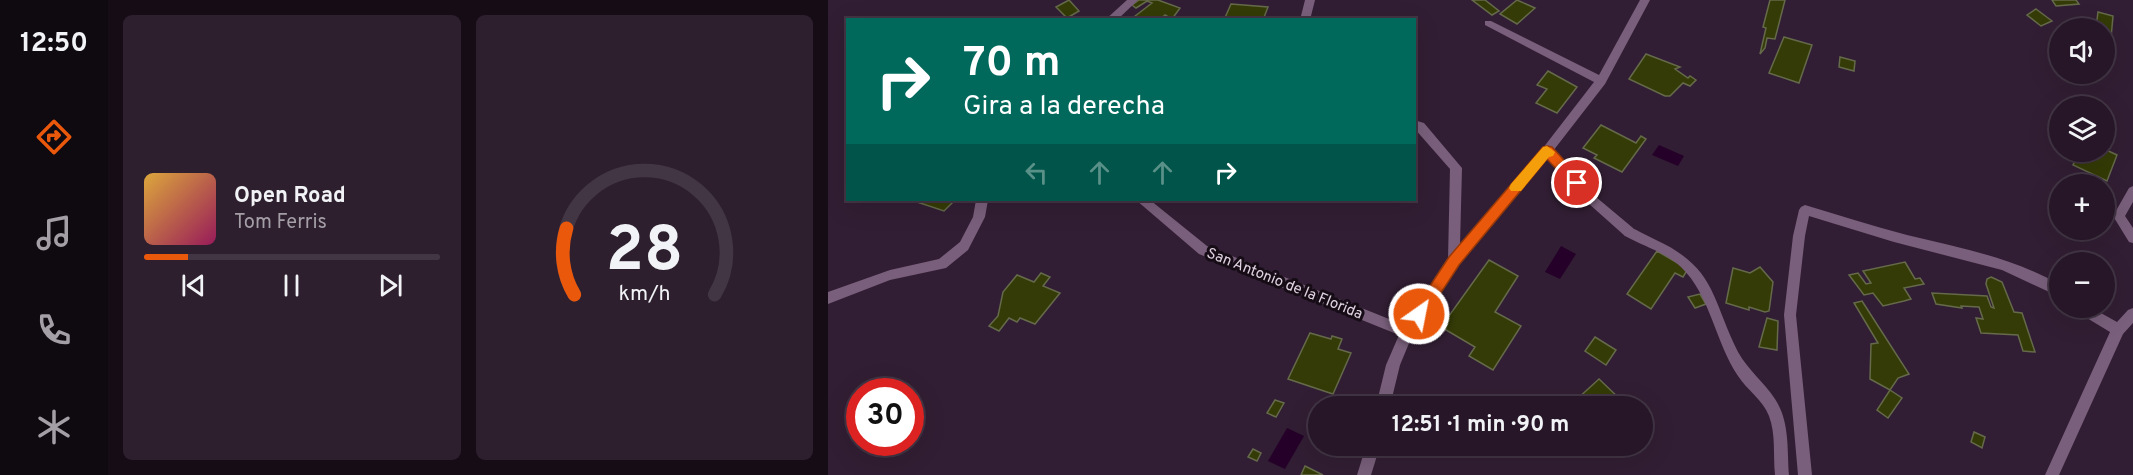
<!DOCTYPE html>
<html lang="es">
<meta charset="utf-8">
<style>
:root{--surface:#261627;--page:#2e1f2f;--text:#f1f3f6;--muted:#a49fa7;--line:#423544;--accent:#ea580c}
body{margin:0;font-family:Overpass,sans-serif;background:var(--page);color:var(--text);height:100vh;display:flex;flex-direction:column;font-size:22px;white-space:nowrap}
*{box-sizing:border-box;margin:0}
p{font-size:20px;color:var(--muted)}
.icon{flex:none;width:33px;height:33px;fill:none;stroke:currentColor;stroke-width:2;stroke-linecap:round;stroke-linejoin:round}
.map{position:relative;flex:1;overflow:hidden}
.details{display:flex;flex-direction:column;gap:15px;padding:15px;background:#150c15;width:720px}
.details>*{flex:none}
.banner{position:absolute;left:18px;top:18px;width:570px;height:183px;border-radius:0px;box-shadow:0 6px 24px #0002,0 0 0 2px var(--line);background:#00695c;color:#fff;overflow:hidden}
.buttons{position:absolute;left:1221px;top:18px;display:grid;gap:12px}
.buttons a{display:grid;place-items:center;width:66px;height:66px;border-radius:50%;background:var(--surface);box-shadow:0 6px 24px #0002,0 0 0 2px var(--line);font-size:30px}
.speed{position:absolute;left:18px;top:378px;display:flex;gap:12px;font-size:30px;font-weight:700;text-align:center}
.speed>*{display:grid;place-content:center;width:78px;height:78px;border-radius:50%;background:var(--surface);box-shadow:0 6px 24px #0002,0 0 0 2px var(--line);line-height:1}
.speed .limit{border:9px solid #d22;background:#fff;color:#111}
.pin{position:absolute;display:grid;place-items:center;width:51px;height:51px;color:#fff;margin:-26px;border:3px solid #fff;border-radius:50%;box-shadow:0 2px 6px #0007}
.me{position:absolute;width:66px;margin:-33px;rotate:33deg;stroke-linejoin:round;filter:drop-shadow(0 0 4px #0008)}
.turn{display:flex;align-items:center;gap:21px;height:126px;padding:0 18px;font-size:27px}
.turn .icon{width:78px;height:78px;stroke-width:2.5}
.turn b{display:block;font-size:42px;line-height:51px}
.lanes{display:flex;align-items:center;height:57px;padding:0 18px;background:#0003;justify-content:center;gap:30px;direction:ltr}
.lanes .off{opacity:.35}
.details .widget{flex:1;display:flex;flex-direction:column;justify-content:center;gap:9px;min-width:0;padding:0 21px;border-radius:9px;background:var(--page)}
.details .dial{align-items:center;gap:0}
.dial svg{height:156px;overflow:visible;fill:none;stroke:var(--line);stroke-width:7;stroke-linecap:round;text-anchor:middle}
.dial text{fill:var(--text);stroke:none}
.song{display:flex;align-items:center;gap:18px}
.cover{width:72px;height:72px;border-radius:9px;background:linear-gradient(135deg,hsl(40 70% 55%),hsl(330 70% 35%))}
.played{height:6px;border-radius:3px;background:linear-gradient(90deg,var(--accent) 15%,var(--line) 15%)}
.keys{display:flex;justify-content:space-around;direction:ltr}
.details .tiles{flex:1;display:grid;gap:15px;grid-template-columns:repeat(2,1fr)}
.trip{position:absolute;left:480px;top:396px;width:345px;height:60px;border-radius:30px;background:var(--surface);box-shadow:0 6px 24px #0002,0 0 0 2px var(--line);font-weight:700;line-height:60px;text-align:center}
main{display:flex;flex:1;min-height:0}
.tab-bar{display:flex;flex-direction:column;width:108px;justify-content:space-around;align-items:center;background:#0f0910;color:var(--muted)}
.tab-bar .icon{width:42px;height:42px}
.tab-bar .selected{color:var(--accent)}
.tab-bar b{font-size:27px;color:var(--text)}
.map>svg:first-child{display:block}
</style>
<main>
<nav class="tab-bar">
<b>12:50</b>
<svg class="icon selected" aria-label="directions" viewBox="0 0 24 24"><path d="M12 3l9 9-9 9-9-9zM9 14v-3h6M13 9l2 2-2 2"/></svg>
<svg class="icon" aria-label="music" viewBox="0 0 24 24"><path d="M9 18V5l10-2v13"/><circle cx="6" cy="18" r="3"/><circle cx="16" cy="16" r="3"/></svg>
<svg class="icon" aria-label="phone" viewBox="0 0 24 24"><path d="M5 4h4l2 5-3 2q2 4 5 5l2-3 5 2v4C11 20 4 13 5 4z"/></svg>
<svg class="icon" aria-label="climate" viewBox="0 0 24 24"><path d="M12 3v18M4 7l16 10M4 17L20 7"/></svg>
</nav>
<section class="details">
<div class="tiles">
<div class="widget">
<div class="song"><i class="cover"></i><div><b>Open Road</b><p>Tom Ferris</p></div></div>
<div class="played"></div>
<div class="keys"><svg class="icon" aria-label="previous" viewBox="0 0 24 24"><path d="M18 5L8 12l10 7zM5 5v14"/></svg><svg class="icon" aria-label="pause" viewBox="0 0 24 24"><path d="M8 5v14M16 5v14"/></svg><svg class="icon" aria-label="next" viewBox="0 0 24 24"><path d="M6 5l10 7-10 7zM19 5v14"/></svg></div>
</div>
<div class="widget dial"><svg viewBox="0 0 100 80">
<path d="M14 69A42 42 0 1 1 86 69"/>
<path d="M14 69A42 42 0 0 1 10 35" stroke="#ea580c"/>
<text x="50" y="56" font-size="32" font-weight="700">28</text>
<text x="50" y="72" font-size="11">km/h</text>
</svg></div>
</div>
</section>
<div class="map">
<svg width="1305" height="475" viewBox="0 0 1305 475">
<rect width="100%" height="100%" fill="#321e34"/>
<g fill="#250029">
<polygon points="831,145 856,156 850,166 824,155"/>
<polygon points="733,246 748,254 732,279 717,272"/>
<polygon points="459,428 476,436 457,469 440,461"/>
</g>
<g fill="#353b06" stroke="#646a4a" stroke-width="1.5">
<polygon points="241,0 251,11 239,18 228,7"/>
<polygon points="311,0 330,0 352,8 344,19 337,15 331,20 302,20 324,3 319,1 308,8 304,5"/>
<polygon points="644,0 657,0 671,11 664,15"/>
<polygon points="689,0 707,8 689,24 672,14"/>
<polygon points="942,0 957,0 947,39 939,38 937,48 932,54 938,28 935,27"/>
<polygon points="1224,0 1248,0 1251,4 1228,6"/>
<polygon points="403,4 440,7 435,20 396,20"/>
<polygon points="1208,9 1224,21 1213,26 1199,15"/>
<polygon points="1270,12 1285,16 1283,38 1276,37 1276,28 1268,28"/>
<polygon points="956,37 984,45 971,83 941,73"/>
<polygon points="818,54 852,67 847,69 860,78 862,76 868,80 862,86 855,83 842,96 837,96 801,79"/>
<polygon points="1012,57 1027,61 1026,71 1011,67"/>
<polygon points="720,71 749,87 729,113 708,103 719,89 709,85"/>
<polygon points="773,125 808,143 813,136 818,139 794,172 766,158 769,155 755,148"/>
<polygon points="1276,149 1289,155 1279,181 1245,165 1251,152 1276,152"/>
<polygon points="83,200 127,200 116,211"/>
<polygon points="829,251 860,269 855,277 847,273 823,309 799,294"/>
<polygon points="661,260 690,276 667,312 693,326 665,370 641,356 647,347 613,327"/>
<polygon points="1077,262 1087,279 1092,278 1096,284 1076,288 1083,299 1076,301 1055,306 1045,293 1036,295 1021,275 1030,273 1038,284 1043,283 1035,271"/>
<polygon points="932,267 945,282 941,311 937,312 921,307 921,310 898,303 905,268 922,273"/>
<polygon points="213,273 222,277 215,286 232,293 207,324 192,318 189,322 181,318 171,331 161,326 170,316 175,292 189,275 206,282"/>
<polygon points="1163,277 1174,282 1186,312 1194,313 1207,352 1195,351 1190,335 1153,333 1148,318 1155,319 1151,307 1133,306 1134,308 1108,304 1104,293 1159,296 1163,307 1166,308 1158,284 1159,279"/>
<polygon points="872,294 878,304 867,308 860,297"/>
<polygon points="1034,301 1081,374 1070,378 1062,390 1042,379 1043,344 1050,343 1026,303"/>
<polygon points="939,318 950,321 949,350 931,347"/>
<polygon points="482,333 503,339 504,336 514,339 510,349 523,353 505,394 460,379"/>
<polygon points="767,337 788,350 778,365 757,351"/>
<polygon points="771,379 794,401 789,406 753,406 747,401"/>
<polygon points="1062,390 1074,398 1060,418 1049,410"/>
<polygon points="447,400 456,403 448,417 439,413"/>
<polygon points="1146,432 1157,437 1154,448 1143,442"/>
<polygon points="425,449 433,453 429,461 420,457"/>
<polygon points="477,466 495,475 473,475"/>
</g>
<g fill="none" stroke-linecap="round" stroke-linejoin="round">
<path fill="#795f7b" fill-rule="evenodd" d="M801,227C810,230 817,235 826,239C888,267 883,298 910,352C920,370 936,382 947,399C962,422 959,449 961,475H947C945,456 948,434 941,416C935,400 919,390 910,376C887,342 883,296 853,267C837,252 815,246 797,236L795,232L797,228Z"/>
<g fill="#795f7b" fill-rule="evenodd">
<polygon points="299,0 310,0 289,20 277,20"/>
<polygon points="477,0 487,0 482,20 472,20"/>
<polygon points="812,0 822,0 777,84 725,151 768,197 805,228 807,232 805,236 797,236 760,203 719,159 630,265 584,336 572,365 562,406 548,406 558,365 571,335 371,254 308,200 322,200 379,246 576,325 620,260 622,169 586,128 586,120 596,123 634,168 632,245 715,148 766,82 657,25 657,21 663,21 771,75"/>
<polygon points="1305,186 1305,202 1297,216 1305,228 1305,243 1301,242 1285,216 1301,188"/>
<polygon points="148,200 160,200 157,217 140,250 118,268 62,280 0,304 0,292 62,270 111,259 132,242 145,217"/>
<path d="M977,205C1011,215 1045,226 1079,235C1132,248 1184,257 1232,285V297L1174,270L1066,242L981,216L977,236L968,315L984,475H970L956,315L965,236L971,210L973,207Z"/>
<polygon points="1248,308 1264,308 1289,322 1300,310 1305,308 1305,323 1295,334 1231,475 1217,475 1282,332 1249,312"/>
<polygon points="538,446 552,446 543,475 529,475"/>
</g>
</g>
<polygon fill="#ea580c" stroke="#983908" stroke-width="1.5" points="719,146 724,147 754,180 756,183 754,187 745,187 719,159 631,265 596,319 591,321 586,319 584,314 586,310 621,257 715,147"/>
<polygon fill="#f59e0b" points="719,146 727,152 725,156 721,157 693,191 683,191 681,188 683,184 715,147"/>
<g text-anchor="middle" stroke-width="6" stroke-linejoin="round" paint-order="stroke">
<g font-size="15" fill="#e0d2e1" stroke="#150c16">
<text transform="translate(457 283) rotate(22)" y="5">San Antonio de la Florida</text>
</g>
</g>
</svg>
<div class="buttons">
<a><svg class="icon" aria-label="sound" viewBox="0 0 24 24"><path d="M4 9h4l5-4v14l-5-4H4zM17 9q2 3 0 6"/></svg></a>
<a><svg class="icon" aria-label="layers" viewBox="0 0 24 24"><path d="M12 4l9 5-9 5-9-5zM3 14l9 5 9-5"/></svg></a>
<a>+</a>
<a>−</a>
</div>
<div class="speed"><div class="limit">30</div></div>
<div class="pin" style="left:749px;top:183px;background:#d93025"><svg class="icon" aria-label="arrive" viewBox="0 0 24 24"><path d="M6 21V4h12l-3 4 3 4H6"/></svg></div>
<svg class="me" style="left:591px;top:314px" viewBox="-20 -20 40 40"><circle r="17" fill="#ea580c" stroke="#fff" stroke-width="3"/><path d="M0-11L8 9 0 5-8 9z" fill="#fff"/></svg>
<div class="trip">12:51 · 1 min · 90 m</div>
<div class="banner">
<div class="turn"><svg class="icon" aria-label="right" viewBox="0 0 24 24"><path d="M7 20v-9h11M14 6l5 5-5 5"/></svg><div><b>70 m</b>Gira a la derecha</div></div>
<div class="lanes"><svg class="icon off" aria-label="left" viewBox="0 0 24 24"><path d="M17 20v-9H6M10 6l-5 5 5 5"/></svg><svg class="icon off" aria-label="ahead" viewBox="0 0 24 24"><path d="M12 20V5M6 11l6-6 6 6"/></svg><svg class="icon off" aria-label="ahead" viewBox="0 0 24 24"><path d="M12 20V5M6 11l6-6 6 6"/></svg><svg class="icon" aria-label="right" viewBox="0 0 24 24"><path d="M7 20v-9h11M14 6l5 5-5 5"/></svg></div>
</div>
</div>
</main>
